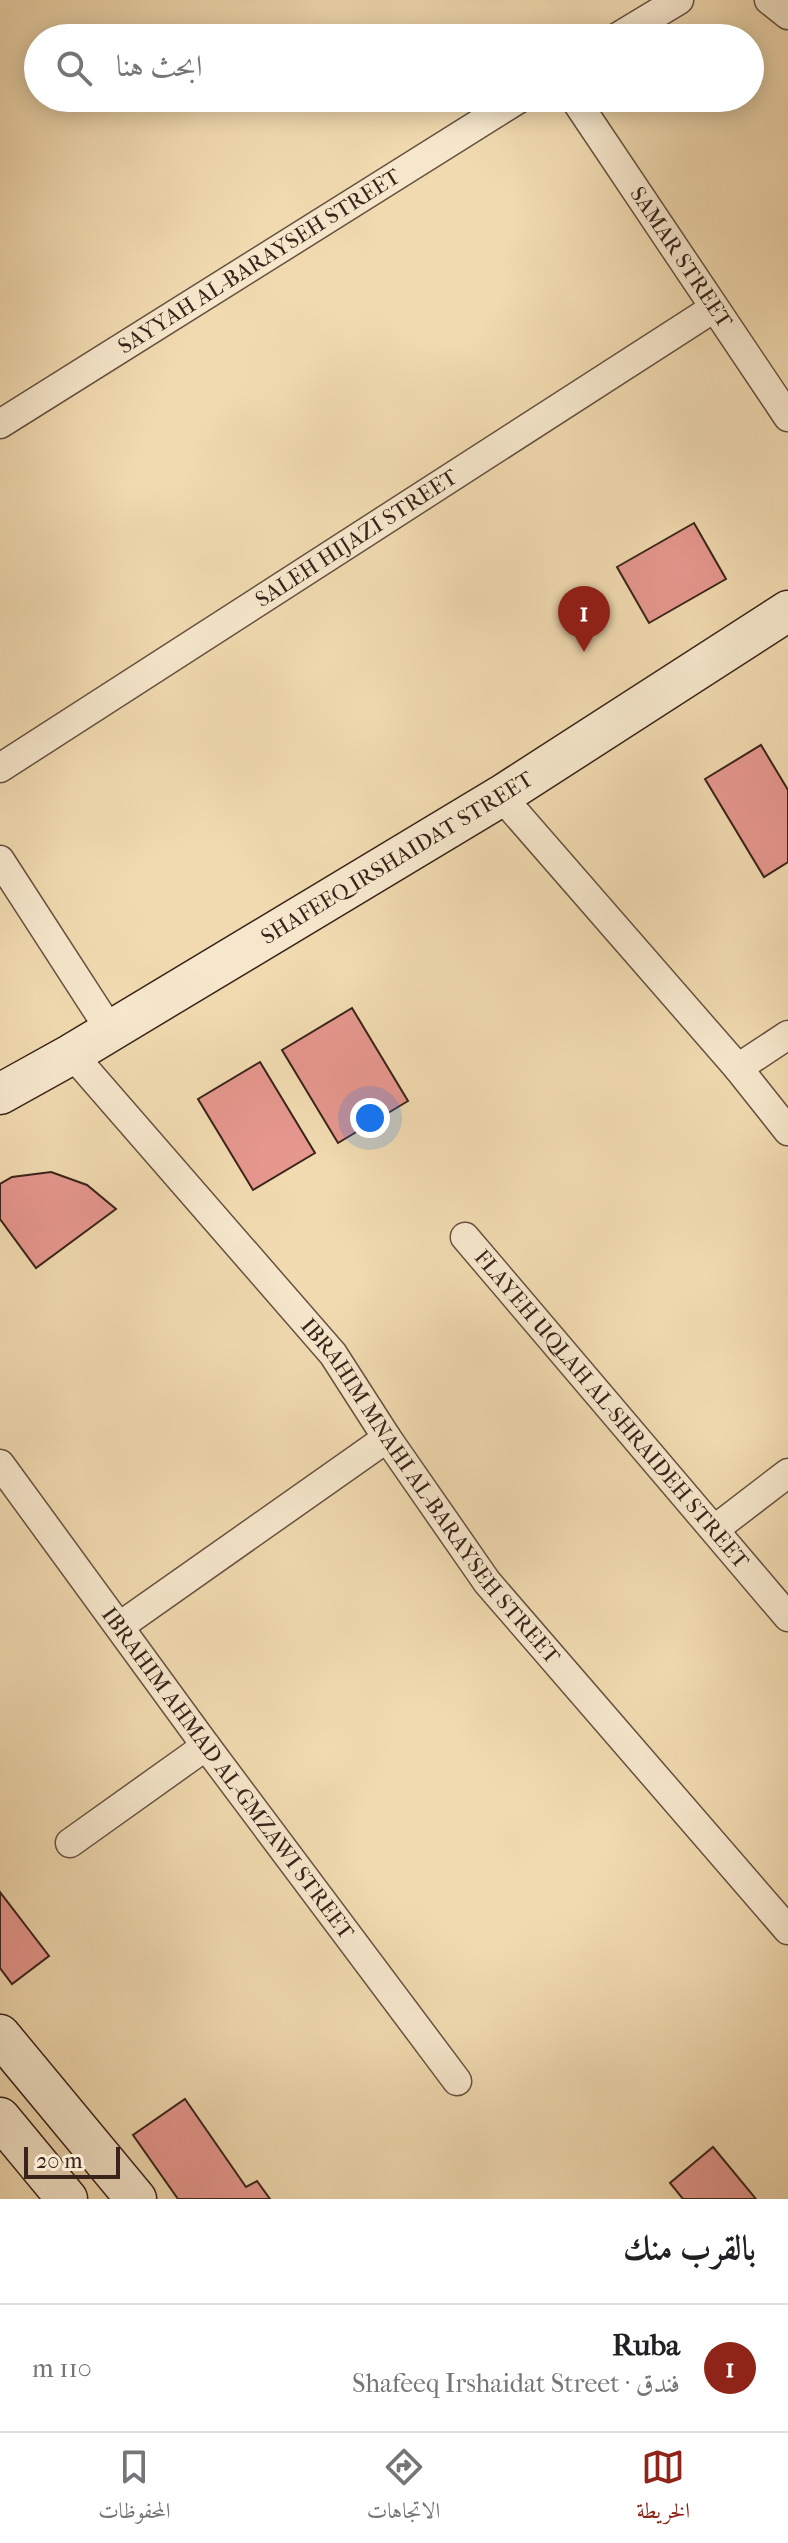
<!DOCTYPE html>
<html lang="ar">
<head>
<meta charset="utf-8">
<style>
	:root { --surface:#fff; --page:#f2f2f2; --text:#202124; --muted:#757577; --line:#e0e0e0; --accent:#8f2418 }
	body { margin:0; font-family:"IM FELL French Canon",Amiri,serif; background:var(--page); color:var(--text); direction:rtl }
	.scale { position:absolute; left:24px; bottom:20px; width:96px; box-sizing:border-box; padding-left:8px; border:4px solid #39231a; border-top:0; font-size:22px; line-height:28px; white-space:nowrap; color:#39231a; -webkit-text-stroke:6px #f6e7cc; paint-order:stroke }
	.you { position:absolute; left:370px; top:1118px; width:28px; height:28px; margin:-20px; border:6px solid #fff; border-radius:50%; background:#1a73e8; box-shadow:0 0 0 12px #1a73e833 }
	.badge { display:grid; place-items:center; width:52px; height:52px; border-radius:50%; background:var(--accent); color:#fff; font-size:26px; font-weight:700 }
	.pin { position:absolute; translate:-50% -66px; filter:drop-shadow(0 2px 4px #0008) }
	.pin::after { content:''; position:absolute; top:42px; width:28px; height:24px; background:inherit; clip-path:polygon(0 0,100% 0,50% 100%) }
	.list { margin:0; padding:0; list-style:none }
	h2 { display:flex; justify-content:space-between; align-items:center; height:104px; margin:0; padding:0 32px; font-size:34px }
	h2 small { font-size:26px; font-weight:400; color:var(--muted) }
	.list li { display:grid; grid-template-columns:52px 1fr auto; gap:24px; align-items:center; box-sizing:border-box; height:128px; padding:0 32px; border-top:2px solid var(--line) }
	.list b { display:block; font-size:30px; white-space:nowrap }
	.list p { margin:0; font-size:26px; white-space:nowrap; color:var(--muted) }
	.list em { font-size:26px; font-style:normal; color:var(--muted) }
	.icon { flex:none; width:44px; height:44px; fill:none; stroke:currentColor; stroke-width:2; stroke-linecap:round; stroke-linejoin:round }
	.map { position:relative; flex:none; width:788px; height:2199px; overflow:hidden; direction:ltr }
	.search { position:absolute; background:var(--surface); box-shadow:0 4px 20px #0003; left:24px; right:24px; top:24px; height:88px; display:flex; align-items:center; gap:20px; box-sizing:border-box; padding:0 28px; border-radius:44px; color:var(--muted); font-size:30px }
	.sheet { height:232px; background:var(--surface) }
	nav { display:flex; justify-content:space-around; align-items:center; box-sizing:border-box; height:112px; border-top:2px solid var(--line); background:var(--surface); font-size:22px; color:var(--muted) }
	nav a { display:grid; justify-items:center; gap:4px }
	nav .on { color:var(--accent) }
	.map>svg:first-child { display:block }
	.building { fill:#e6978e; stroke:#39231a; stroke-width:2 }
	.lines { fill:none; stroke-linecap:round; stroke-linejoin:round }
	.street-casing { stroke:#675140; stroke-width:31 }
	.secondary-casing { stroke:#39231a; stroke-width:43 }
	.street { stroke:#f6e7cc; stroke-width:28 }
	.secondary { stroke:#f6e7cc; stroke-width:40 }
	.labels { text-anchor:middle; dominant-baseline:central; stroke-width:7; stroke-linejoin:round; paint-order:stroke }
	.street-label { font-size:22px; fill:#39231a; stroke:#f6e7cc }
</style>
</head>
<body>
<div class="map">
<svg width="788" height="2199" viewBox="0 0 788 2199">
	<rect width="100%" height="100%" fill="#f1dab0"/>
	<filter id="stains"><feTurbulence type="fractalNoise" baseFrequency=".0025" numOctaves="4"/><feColorMatrix values="0 0 0 0 .2 0 0 0 0 .09 0 0 0 0 .02 0 0 0 .5 -.17"/></filter>
	<radialGradient id="worn" r=".72"><stop offset=".6" stop-color="#630" stop-opacity="0"/><stop offset="1" stop-color="#630" stop-opacity=".3"/></radialGradient>
	<g class="building">
		<polygon points="694,523 726,579 649,623 617,567"/>
		<polygon points="761,745 788,790 788,862 764,877 705,779"/>
		<polygon points="352,1008 408,1101 338,1143 282,1050"/>
		<polygon points="260,1062 315,1153 253,1190 198,1099"/>
		<polygon points="51,1172 87,1185 116,1209 36,1268 0,1219 0,1184 12,1177"/>
		<polygon points="0,1892 49,1956 12,1984 0,1968"/>
		<polygon points="185,2099 246,2187 257,2181 270,2199 178,2199 133,2135"/>
		<polygon points="713,2147 756,2199 683,2199 670,2183"/>
	</g>
	<g class="lines">
		<g class="street-casing">
			<g id="street">
				<polyline points="769,0 788,15"/>
				<polyline points="616,38 679,0"/>
				<path id="s1" d="M574,98L788,417"/>
				<path id="s2" d="M0,424L520,98"/>
				<path id="s3" d="M0,768L714,308"/>
				<polyline points="501,796 738,1068 788,1131"/>
				<polyline points="0,860 110,1030"/>
				<path id="s4" d="M72,1054L333,1354L387,1438L487,1582L788,1930"/>
				<polyline points="738,1068 788,1035"/>
				<path id="s5" d="M465,1237L788,1617"/>
				<path id="s6" d="M0,1464L206,1746L457,2081"/>
				<polyline points="715,1529 788,1473"/>
				<polyline points="120,1626 387,1438"/>
				<polyline points="70,1843 206,1746"/>
			</g>
		</g>
		<g class="secondary-casing">
			<g id="secondary">
				<path id="s7" d="M0,1094L72,1054L501,796L788,611"/>
				<polyline points="0,2035 136,2199"/>
				<polyline points="0,2118 67,2199"/>
			</g>
		</g>
		<use href="#street" class="street"/>
		<use href="#secondary" class="secondary"/>
	</g>
	<g class="labels">
		<g class="street-label">
			<text stroke="none"><textPath href="#s1" startOffset="192">SAMAR STREET</textPath></text>
			<text stroke="none"><textPath href="#s2" startOffset="306">SAYYAH AL-BARAYSEH STREET</textPath></text>
			<text stroke="none"><textPath href="#s3" startOffset="424">SALEH HIJAZI STREET</textPath></text>
			<text stroke="none"><textPath href="#s7" startOffset="462">SHAFEEQ IRSHAIDAT STREET</textPath></text>
			<text stroke="none"><textPath href="#s5" startOffset="226">FLAYEH UQLAH AL-SHRAIDEH STREET</textPath></text>
			<text stroke="none"><textPath href="#s4" startOffset="566">IBRAHIM MNAHI AL-BARAYSEH STREET</textPath></text>
			<text stroke="none"><textPath href="#s6" startOffset="384">IBRAHIM AHMAD AL-GMZAWI STREET</textPath></text>
		</g>
	</g>
	<rect width="100%" height="100%" filter="url(#stains)"/>
	<rect width="100%" height="100%" fill="url(#worn)"/>
</svg>
<div class="scale">20 m</div>
<div class="you"></div>
<div class="pin badge" style="left:584px;top:652px">1</div>
<div class="search"><svg class="icon" aria-label="search" viewBox="0 0 24 24"><circle cx="10" cy="10" r="6"/><path d="M15 15l6 6"/></svg>ابحث هنا</div>
</div>
<section class="sheet">
<h2>بالقرب منك<small></small></h2>
<ul class="list">
<li><span class="badge">1</span><div><b>Ruba</b><p>فندق · Shafeeq Irshaidat Street</p></div><em>110 m</em></li>
</ul>
</section>
<nav>
<a class="on"><svg class="icon" aria-label="map" viewBox="0 0 24 24"><path d="M3 6l6-2 6 2 6-2v14l-6 2-6-2-6 2zM9 4v14M15 6v14"/></svg>الخريطة</a>
<a><svg class="icon" aria-label="directions" viewBox="0 0 24 24"><path d="M12 3l9 9-9 9-9-9zM9 14v-3h6M13 9l2 2-2 2"/></svg>الاتجاهات</a>
<a><svg class="icon" aria-label="saved" viewBox="0 0 24 24"><path d="M7 4h10v16l-5-4-5 4z"/></svg>المحفوظات</a>
</nav>
</body>
</html>
